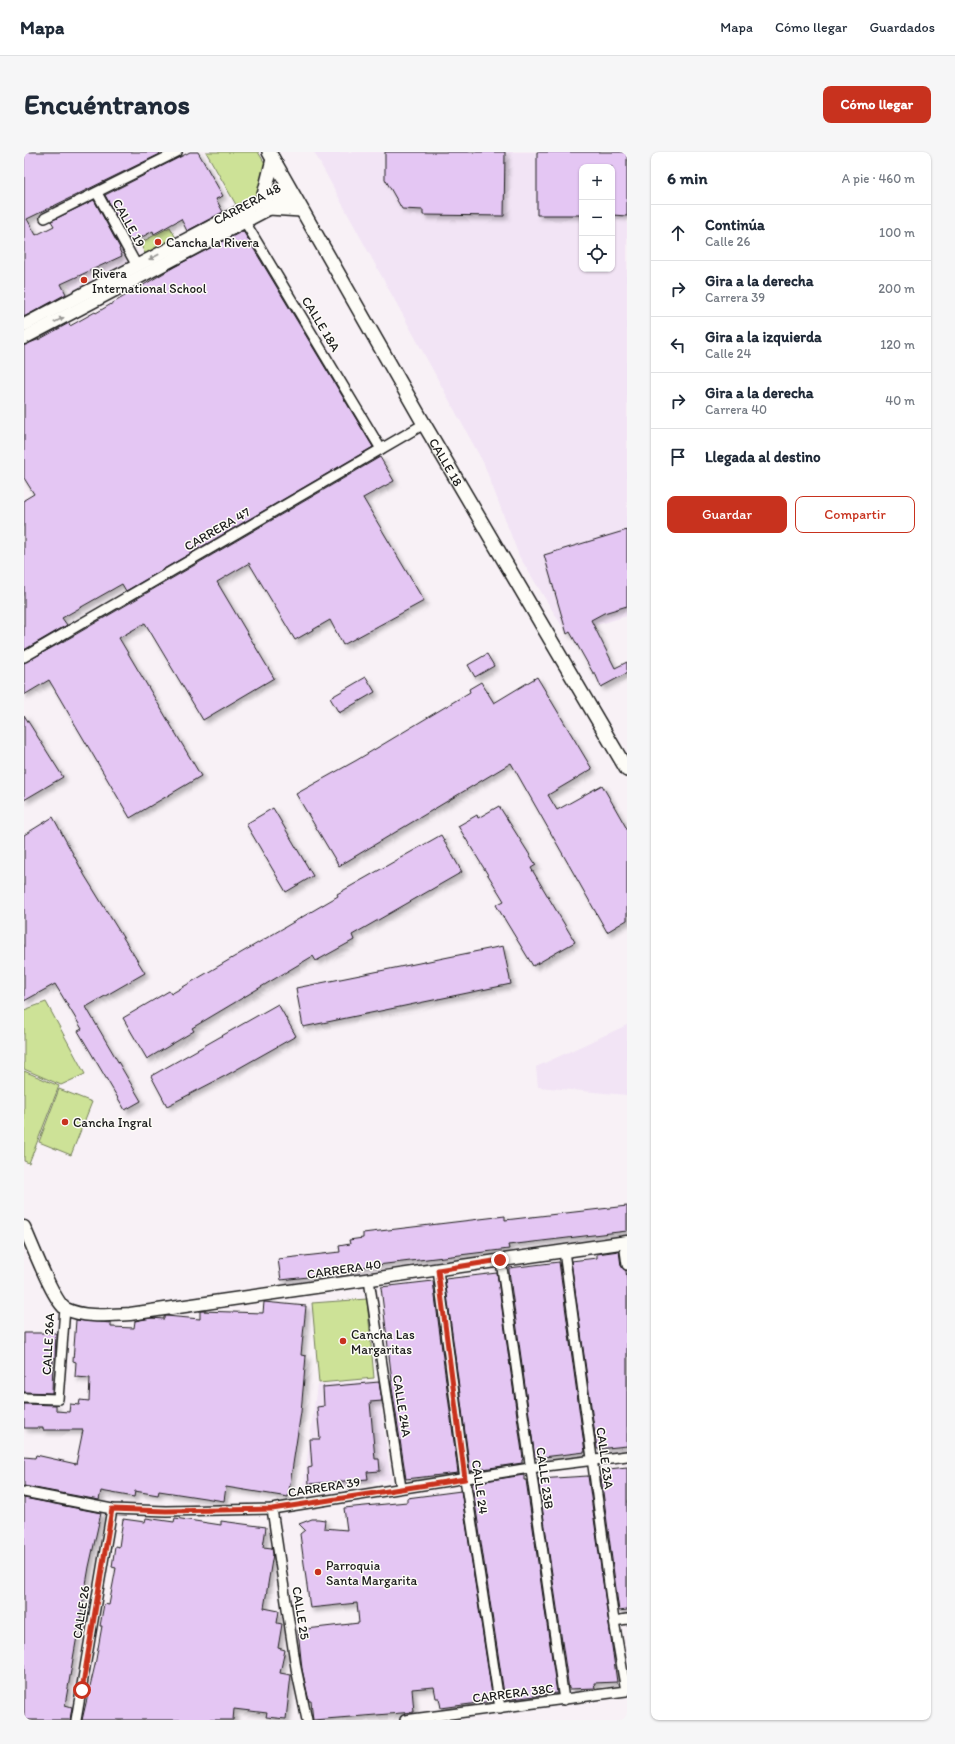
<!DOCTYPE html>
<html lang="es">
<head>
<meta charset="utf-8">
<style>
	:root { --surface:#fff; --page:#f6f6f7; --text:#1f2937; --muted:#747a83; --line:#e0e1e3; --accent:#c8321e }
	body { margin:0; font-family:Itim,sans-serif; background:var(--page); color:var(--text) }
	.controls { position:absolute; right:12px; top:12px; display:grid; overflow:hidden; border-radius:8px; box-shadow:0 1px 3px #0004 }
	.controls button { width:36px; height:36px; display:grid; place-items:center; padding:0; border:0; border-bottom:1px solid var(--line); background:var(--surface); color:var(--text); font:20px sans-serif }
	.stop { position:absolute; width:12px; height:12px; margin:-9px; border:3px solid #c8321e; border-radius:50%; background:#fff }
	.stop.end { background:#c8321e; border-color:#fff; box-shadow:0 1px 4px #0008 }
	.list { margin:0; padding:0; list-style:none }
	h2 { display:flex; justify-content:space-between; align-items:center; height:52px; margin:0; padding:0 16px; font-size:17px }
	h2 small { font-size:13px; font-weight:400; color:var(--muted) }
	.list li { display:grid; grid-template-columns:26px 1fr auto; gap:12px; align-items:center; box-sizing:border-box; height:56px; padding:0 16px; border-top:1px solid var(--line) }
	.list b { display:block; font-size:15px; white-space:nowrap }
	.list p { margin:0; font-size:13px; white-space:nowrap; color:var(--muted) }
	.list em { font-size:13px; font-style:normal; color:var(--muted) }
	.actions { display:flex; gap:8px; padding:12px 16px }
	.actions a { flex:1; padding:9px 0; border:1px solid var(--accent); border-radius:8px; text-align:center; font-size:14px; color:var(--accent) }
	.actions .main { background:var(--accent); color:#fff }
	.icon { flex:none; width:22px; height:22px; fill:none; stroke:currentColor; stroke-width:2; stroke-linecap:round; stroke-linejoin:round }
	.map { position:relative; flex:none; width:603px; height:1568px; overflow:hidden; border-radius:8px }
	header { display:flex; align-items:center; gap:24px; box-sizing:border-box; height:56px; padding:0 20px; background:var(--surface); border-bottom:1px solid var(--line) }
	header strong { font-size:19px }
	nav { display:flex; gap:22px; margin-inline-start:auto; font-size:14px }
	.intro { display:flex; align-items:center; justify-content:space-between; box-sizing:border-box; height:96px; padding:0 24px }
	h1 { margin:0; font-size:28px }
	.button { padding:10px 18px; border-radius:8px; background:var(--accent); color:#fff; font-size:14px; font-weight:700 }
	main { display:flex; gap:24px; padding:0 24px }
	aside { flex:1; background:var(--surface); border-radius:8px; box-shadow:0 1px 3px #0004 }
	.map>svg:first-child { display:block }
	.built { fill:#f2e4f5; fill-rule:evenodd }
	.green { fill:#cde297; stroke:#747f5a }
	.building { fill:#e4c6f3; stroke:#1c1c1c; filter:url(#shadow) }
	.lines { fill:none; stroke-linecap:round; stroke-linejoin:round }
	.minor-casing { stroke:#1c1c1c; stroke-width:12 }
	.tertiary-casing { stroke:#1c1c1c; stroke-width:15 }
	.secondary-casing { stroke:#1c1c1c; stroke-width:16 }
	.minor { stroke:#fdfcf7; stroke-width:9 }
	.tertiary { stroke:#fdfcf7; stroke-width:12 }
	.secondary { stroke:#fdfcf7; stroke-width:13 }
	.oneway { fill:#989794 }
	.route { stroke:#c8321e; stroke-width:5 }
	.poi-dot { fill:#c8321e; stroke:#fdfcf7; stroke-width:1.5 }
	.labels { text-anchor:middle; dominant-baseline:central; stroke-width:3; stroke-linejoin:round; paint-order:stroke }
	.street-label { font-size:13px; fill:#1c1c1c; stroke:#fdfcf7 }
	.poi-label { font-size:13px; fill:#1c1c1c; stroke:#fdfcf7; text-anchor:start }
</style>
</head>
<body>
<header>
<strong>Mapa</strong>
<nav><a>Mapa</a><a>Cómo llegar</a><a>Guardados</a></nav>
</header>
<div class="intro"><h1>Encuéntranos</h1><a class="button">Cómo llegar</a></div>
<main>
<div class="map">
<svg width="603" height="1568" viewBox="0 0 603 1568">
	<defs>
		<filter id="shadow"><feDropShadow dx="3.5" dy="3.5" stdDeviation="2" flood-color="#0004"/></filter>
	</defs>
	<rect width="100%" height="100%" fill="#f8f1f6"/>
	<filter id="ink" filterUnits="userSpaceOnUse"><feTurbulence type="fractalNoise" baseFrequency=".025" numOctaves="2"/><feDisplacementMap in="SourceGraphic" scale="8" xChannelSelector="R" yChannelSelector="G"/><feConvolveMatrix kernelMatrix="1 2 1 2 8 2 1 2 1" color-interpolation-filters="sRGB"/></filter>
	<g filter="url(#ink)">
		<g class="built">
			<path d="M290,0H603V464L543,482L495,404L460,312ZM558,15H588V117H558Z"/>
			<polygon points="90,81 108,112 50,144 27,99 67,93"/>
			<polygon points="603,873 603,943 514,935 512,915"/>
			<polygon points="353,1228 367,1327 279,1339 293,1233"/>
		</g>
		<g class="green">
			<polygon points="182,0 234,0 245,18 238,46 215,58"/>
			<polygon points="146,75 153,88 122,104 116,91"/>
			<polygon points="22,850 61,922 37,933 0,917 0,858"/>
			<polygon points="0,919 35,934 5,1011 0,1009"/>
			<polygon points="35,937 68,950 47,1003 15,990"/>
			<polygon points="343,1147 350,1226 295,1231 288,1151"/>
		</g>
		<g class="building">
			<polygon points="0,0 135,0 136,2 3,67 12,83 30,74 27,69 70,48 96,96 95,97 98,104 37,132 42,142 0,165"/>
			<polygon points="166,0 174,0 199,44 192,47 199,60 163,79 157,67 130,82 129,79 107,91 81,43"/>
			<polygon points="361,0 481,0 480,64 399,63 399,58 378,57 361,27"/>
			<polygon points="513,0 603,0 603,64 588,63 588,15 558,15 558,63 513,63"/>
			<polygon points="219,79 349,295 102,439 98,432 38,466 43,473 0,498 0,348 10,342 0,326 0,193 16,187 45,171 46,174 71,160 72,161 150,115"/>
			<polygon points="356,305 370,329 339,346 400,449 319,493 306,468 271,488 225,411 193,430 250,526 179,568 121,471 95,486 177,624 106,666 25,528 0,543 0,511 49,484"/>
			<polygon points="603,378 603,454 580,461 567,468 591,516 603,510 603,521 577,535 571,521 569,521 546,480 543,482 520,403"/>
			<polygon points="463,502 470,514 451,525 444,513"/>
			<polygon points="342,525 351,540 315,561 306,546"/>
			<polygon points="513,525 568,617 524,643 533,658 578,633 603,677 603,768 583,780 487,611 315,714 272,642 333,608 446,540 445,537 457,530 470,551"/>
			<polygon points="0,563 39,625 0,648"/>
			<polygon points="475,654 512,713 507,716 551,790 509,814 472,753 480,749 434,674 453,663 454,666"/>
			<polygon points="249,656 289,724 262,740 222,672"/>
			<polygon points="29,665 61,724 121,821 62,855 117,949 101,958 54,879 58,877 31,832 0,849 0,683"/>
			<polygon points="417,683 438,720 328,783 330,788 292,809 289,804 168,876 170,879 123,907 99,866 145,839 147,842 314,744 313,742"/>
			<polygon points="479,794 487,832 279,875 272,836"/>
			<polygon points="254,852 272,884 201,924 143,954 127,924"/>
			<polygon points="603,1054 603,1079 484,1093 485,1097 329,1116 329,1120 257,1128 254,1107 316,1100 315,1094 326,1092 325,1088 339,1086 339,1081 481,1064 481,1068"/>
			<polygon points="595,1099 597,1114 602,1119 603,1128 603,1294 573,1297 547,1109 573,1106 573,1102"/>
			<polygon points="535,1110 561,1300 511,1306 485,1119 485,1116"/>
			<polygon points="473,1121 499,1307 498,1308 498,1311 446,1319 421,1127"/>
			<polygon points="409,1129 434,1321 382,1327 367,1229 368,1229 357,1135"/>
			<polygon points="240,1150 282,1154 277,1203 282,1204 277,1260 264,1345 202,1335 200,1349 135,1339 134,1343 111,1339 110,1345 77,1339 75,1348 0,1334 0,1305 11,1306 12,1303 52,1312 59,1278 19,1278 19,1276 0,1276 0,1252 32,1253 32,1259 45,1260 46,1252 55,1253 56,1248 65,1249 66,1226 51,1225 52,1210 49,1209 52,1168 87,1171 87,1175 110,1176 111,1169 127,1166 140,1167 140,1165 142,1164 176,1167 176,1159 239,1161"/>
			<polygon points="0,1181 32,1181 31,1206 29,1206 28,1241 0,1240"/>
			<polygon points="355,1230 358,1249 346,1250 351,1307 355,1307 356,1319 343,1320 344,1327 285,1332 284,1316 288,1315 286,1287 296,1287 293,1255 300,1254 299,1235"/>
			<polygon points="603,1315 603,1458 595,1459 576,1318"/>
			<polygon points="500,1323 500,1328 502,1328 533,1541 481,1548 448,1331"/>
			<polygon points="564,1324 593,1530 570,1531 571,1536 545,1537 514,1327"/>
			<polygon points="437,1339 469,1549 417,1556 415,1546 412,1546 410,1535 388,1537 390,1560 289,1568 287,1549 285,1549 278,1517 274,1478 335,1471 333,1451 286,1456 276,1382 281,1378 275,1372 288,1367 294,1367 301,1368 300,1376 323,1378 320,1356 383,1350 383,1346"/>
			<polygon points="0,1346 77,1361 65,1415 41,1553 48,1555 46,1568 0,1568"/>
			<polygon points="122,1366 150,1370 151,1366 197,1373 197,1369 242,1375 239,1395 248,1396 249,1402 240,1456 255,1459 253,1471 258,1472 254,1496 261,1498 256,1521 267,1523 262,1567 242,1565 243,1561 210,1557 209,1568 58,1568 71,1513 78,1474 76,1474 80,1452 85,1453 92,1416 88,1415 91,1394 95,1395 99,1367 121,1370"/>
		</g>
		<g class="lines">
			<g class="minor-casing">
				<g id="minor">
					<polyline points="73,41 113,114"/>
					<polyline points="218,65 357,297"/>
					<polyline points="21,66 153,0"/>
					<polyline points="0,505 400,272"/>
					<polyline points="600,1091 603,1113"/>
					<polyline points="477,1109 540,1548"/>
					<polyline points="414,1118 441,1327 476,1556"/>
					<polyline points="345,1128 377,1336"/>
					<polyline points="0,1246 34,1247 41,1156"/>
					<polyline points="0,1340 88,1357 142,1359 248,1357 506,1316 603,1304"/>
					<polyline points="248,1357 272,1516 283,1568"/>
					<polyline points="590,1469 603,1467"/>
					<polyline points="52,1568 88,1357"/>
					<polyline points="381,1568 602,1539 590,1469 540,1099"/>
				</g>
			</g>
			<g class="tertiary-casing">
				<g id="tertiary">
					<polyline points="0,173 264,34"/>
					<polyline points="0,186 269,44"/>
					<path d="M0,1075C7,1090 30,1151 42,1157C61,1166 85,1163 106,1162L603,1090"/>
				</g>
			</g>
			<g class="secondary-casing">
				<g id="secondary">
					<path id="s1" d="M245,0L400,272L603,618"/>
					<polyline points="239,47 249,7"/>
					<polyline points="245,56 277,58"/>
				</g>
			</g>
			<use href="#minor" class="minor"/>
			<use href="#tertiary" class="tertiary"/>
			<use href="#secondary" class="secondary"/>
		</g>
		<defs><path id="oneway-solid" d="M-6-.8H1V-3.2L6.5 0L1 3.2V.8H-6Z"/></defs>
		<g class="oneway">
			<use href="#oneway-solid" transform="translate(130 105) rotate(152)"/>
			<use href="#oneway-solid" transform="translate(35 168) rotate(-28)"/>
		</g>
	</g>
	<g class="lines" filter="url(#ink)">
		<polyline class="route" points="58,1538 88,1357 142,1359 248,1357 441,1327 414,1118 476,1108"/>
	</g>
	<g class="poi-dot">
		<circle cx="134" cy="90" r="4"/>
		<circle cx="60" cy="128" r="4"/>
		<circle cx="41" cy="970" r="4"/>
		<circle cx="319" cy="1189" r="4"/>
		<circle cx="294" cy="1420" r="4"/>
	</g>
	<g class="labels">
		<g class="street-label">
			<text transform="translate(223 52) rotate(-28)">CARRERA 48</text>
			<text transform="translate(105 71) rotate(61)">CALLE 19</text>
			<text transform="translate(297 172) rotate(59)">CALLE 18A</text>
			<text stroke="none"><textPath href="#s1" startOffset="357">CALLE 18</textPath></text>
			<text transform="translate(193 377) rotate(-30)">CARRERA 47</text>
			<text transform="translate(320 1117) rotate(-8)">CARRERA 40</text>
			<text transform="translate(24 1192) rotate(-87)">CALLE 26A</text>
			<text transform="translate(378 1254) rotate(81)">CALLE 24A</text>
			<text transform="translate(581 1306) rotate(82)">CALLE 23A</text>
			<text transform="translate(521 1326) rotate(82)">CALLE 23B</text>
			<text transform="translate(300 1335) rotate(-9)">CARRERA 39</text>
			<text transform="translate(456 1335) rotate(82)">CALLE 24</text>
			<text transform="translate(57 1460) rotate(-81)">CALLE 26</text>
			<text transform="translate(277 1461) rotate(81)">CALLE 25</text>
			<text transform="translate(489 1541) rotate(-7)">CARRERA 38C</text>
		</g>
		<g class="poi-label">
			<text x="142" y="90">Cancha la Rivera</text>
			<text x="68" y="121">Rivera<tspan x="68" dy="15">International School</tspan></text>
			<text x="49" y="970">Cancha Ingral</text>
			<text x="327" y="1182">Cancha Las<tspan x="327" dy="15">Margaritas</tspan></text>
			<text x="302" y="1413">Parroquia<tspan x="302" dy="15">Santa Margarita</tspan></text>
		</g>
	</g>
</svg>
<div class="controls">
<button>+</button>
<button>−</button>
<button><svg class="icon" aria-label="locate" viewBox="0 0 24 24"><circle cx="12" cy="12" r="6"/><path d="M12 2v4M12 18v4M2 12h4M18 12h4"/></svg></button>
</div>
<div class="stop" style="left:58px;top:1538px"></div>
<div class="stop end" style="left:476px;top:1108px"></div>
</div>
<aside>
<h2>6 min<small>A pie · 460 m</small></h2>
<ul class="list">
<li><svg class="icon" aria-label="ahead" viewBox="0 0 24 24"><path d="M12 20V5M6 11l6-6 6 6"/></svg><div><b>Continúa</b><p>Calle 26</p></div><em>100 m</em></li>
<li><svg class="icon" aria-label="right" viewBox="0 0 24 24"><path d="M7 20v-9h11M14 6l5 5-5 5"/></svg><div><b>Gira a la derecha</b><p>Carrera 39</p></div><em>200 m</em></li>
<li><svg class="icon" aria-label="left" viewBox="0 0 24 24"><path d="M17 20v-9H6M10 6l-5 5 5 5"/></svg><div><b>Gira a la izquierda</b><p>Calle 24</p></div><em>120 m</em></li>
<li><svg class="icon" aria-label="right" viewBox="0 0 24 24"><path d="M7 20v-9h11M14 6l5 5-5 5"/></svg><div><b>Gira a la derecha</b><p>Carrera 40</p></div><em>40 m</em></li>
<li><svg class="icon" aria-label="arrive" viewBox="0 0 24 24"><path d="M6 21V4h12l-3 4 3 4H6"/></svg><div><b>Llegada al destino</b></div></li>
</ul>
<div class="actions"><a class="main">Guardar</a><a>Compartir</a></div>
</aside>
</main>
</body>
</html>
